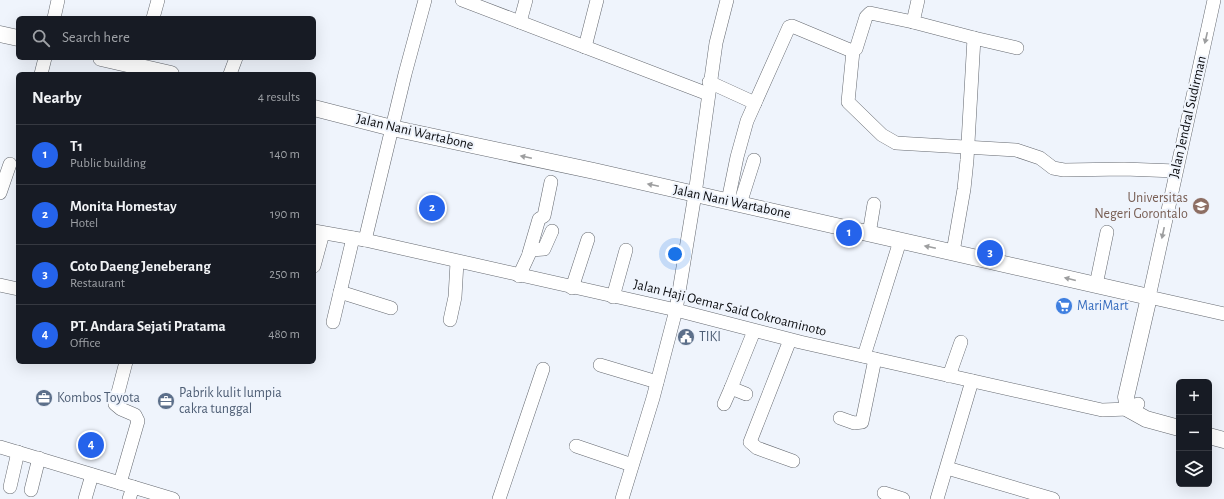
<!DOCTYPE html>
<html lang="en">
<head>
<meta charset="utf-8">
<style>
	:root { --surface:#171b24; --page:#242831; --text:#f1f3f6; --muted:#9ea1a6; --line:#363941; --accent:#2563eb }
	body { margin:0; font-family:"Alegreya Sans",sans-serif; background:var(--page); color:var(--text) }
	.controls { position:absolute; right:12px; bottom:12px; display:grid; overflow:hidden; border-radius:6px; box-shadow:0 4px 16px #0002 }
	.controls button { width:36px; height:36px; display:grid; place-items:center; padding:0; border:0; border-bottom:1px solid var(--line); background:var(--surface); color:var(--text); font:20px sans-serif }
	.you { position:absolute; left:675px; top:254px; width:14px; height:14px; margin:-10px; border:3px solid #fff; border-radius:50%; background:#1a73e8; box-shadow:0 0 0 6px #1a73e833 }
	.badge { display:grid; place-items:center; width:26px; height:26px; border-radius:50%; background:var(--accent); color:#fff; font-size:13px; font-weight:700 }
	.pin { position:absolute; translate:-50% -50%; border:2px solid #fff; box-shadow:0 1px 4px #0006 }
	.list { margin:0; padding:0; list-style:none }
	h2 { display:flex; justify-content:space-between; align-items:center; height:52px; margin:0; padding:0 16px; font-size:17px }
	h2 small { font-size:13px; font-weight:400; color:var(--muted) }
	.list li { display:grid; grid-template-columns:26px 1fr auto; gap:12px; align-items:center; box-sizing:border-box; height:60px; padding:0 16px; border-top:1px solid var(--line) }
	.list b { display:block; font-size:15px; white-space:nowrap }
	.list p { margin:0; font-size:13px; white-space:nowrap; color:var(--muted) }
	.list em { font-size:13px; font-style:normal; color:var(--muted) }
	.icon { flex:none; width:22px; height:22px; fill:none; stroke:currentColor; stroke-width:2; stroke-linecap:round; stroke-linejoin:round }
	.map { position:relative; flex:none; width:1224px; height:499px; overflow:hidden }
	.search { position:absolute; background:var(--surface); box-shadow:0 4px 16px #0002; left:16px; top:16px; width:300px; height:44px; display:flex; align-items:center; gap:10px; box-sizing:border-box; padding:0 14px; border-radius:6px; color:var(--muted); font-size:15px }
	.panel { position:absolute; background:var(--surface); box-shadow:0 4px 16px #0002; left:16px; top:72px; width:300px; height:292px; border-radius:6px }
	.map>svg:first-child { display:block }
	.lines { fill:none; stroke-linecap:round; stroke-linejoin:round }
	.minor-casing { stroke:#656970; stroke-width:14 }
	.major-casing { stroke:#656970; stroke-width:17 }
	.minor { stroke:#fff; stroke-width:13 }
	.major { stroke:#fff; stroke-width:16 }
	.oneway { fill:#9d9e9f }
	.labels { text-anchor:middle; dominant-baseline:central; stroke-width:4; stroke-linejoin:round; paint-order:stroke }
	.street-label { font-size:14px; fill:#0b0c0f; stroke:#eff4fc }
	.education-label { font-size:14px; fill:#785e54; stroke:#eff4fc; text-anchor:end }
	.shop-label { font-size:14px; fill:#366cbe; stroke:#eff4fc; text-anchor:start }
	.service-label { font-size:14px; fill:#4e5e75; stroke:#eff4fc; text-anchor:start }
</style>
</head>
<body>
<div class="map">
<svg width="1224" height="499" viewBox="0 0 1224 499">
	<rect width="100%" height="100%" fill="#eff4fc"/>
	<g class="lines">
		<g class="minor-casing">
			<g id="minor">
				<polyline points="462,0 708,94"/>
				<polyline points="918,0 913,22 974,38 1017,48"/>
				<polyline points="1214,0 1149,297 1224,314"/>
				<polyline points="54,18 58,0"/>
				<polyline points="153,18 158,0"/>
				<polyline points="520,22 526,0"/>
				<polyline points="585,47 597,0"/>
				<polyline points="853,51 848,102 882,135 896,143 1016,150 1040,158 1053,168 1064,170 1124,169 1176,171"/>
				<polyline points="41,74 45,58"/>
				<polyline points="230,74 236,58"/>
				<polyline points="709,82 755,103"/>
				<polyline points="0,193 10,164"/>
				<polyline points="728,201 737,157 747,121 789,27 792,26 852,51 856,49 866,17 870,13 913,22"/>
				<polyline points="740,204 754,160"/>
				<polyline points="314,231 365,240 676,310 800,342 1102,410 1128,409 1138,404"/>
				<polyline points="869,234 874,204"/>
				<polyline points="365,240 405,74 425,0"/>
				<polyline points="953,252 964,189 967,160 974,38"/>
				<polyline points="529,253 539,219 544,216 551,182"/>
				<polyline points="314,266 323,233"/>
				<polyline points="519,276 531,250 544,249 552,231"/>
				<polyline points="0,285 18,289"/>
				<polyline points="1096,285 1107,232"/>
				<polyline points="572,288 588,239"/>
				<polyline points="340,292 391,308"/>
				<polyline points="613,297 626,250"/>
				<polyline points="450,320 455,297 457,262"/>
				<polyline points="333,322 353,238"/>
				<polyline points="790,340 750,442 757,448 793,461"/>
				<polyline points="864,356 900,241"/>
				<polyline points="600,365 657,382"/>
				<polyline points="949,376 961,342"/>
				<polyline points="746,394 731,388 754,331"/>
				<polyline points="724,404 731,388"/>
				<polyline points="840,418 854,423 862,422 875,359"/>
				<polyline points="576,446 632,465"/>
				<polyline points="0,447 173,499"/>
				<polyline points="947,468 1053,499"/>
				<polyline points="120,483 138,421 135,415 121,409 115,404 126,362"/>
				<polyline points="10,487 18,452"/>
				<polyline points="31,490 39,458"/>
				<polyline points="884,493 903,499"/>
				<polyline points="85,499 92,475"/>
				<polyline points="129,499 133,487"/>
				<polyline points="499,499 543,369"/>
				<polyline points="622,499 653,398 676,310 695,194 716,43 727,0"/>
				<polyline points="937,499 972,381"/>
			</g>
		</g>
		<g class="major-casing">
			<g id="major">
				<polyline points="0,34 18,38"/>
				<polyline points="101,58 171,74"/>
				<polyline points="314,108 392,128 594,171 1149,297 1126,397 1128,409 1146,419 1179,428"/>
				<polyline points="1209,436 1224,440"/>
			</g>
		</g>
		<use href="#minor" class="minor"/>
		<use href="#major" class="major"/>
	</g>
	<defs><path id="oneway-solid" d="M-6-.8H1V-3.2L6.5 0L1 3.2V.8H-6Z"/></defs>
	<g class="oneway">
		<use href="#oneway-solid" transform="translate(1206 38) rotate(103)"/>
		<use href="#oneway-solid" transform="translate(526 157) rotate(-168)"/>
		<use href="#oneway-solid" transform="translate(653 185) rotate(-168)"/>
		<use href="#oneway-solid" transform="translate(1163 233) rotate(102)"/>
		<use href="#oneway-solid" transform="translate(930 247) rotate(-168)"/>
		<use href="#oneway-solid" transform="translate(1070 279) rotate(-166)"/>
	</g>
	<defs>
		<g id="university-disc" transform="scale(0.9)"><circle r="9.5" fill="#8d6e63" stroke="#eff4fc"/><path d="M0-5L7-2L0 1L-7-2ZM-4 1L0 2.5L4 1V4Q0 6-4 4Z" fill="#fff"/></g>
		<g id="supermarket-disc" transform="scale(0.9)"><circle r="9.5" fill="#3f7fe0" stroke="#eff4fc"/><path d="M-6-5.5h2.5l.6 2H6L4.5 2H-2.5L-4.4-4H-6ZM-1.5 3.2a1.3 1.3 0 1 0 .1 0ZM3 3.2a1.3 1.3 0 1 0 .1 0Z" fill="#fff"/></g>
		<g id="civic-disc" transform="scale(0.9)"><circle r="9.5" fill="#5c6f8a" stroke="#eff4fc"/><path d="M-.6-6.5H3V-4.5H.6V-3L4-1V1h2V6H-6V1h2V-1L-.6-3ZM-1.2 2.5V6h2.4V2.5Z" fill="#fff"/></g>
		<g id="office-disc" transform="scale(0.9)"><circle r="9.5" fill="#5c6f8a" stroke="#eff4fc"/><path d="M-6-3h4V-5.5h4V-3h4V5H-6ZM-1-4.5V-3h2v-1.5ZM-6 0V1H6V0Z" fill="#fff"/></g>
	</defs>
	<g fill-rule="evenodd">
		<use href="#university-disc" x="1201" y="206"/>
		<use href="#supermarket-disc" x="1064" y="306"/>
		<use href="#civic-disc" x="686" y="337"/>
		<use href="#office-disc" x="44" y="398"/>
		<use href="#office-disc" x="166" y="401"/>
	</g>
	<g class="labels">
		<g class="street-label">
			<text transform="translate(1188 117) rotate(-77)">Jalan Jendral Sudirman</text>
			<text transform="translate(415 132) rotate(13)">Jalan Nani Wartabone</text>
			<text transform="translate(732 202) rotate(12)">Jalan Nani Wartabone</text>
			<text transform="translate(730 308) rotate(14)">Jalan Haji Oemar Said Cokroaminoto</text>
		</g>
		<g class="education-label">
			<text x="1188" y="198">Universitas<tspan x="1188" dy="16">Negeri Gorontalo</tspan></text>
		</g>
		<g class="shop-label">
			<text x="1077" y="306">MariMart</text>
		</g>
		<g class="service-label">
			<text x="699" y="337">TIKI</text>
			<text x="179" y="393">Pabrik kulit lumpia<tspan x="179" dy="16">cakra tunggal</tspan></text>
			<text x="57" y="398">Kombos Toyota</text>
		</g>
	</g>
</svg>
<div class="controls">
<button>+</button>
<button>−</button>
<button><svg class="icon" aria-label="layers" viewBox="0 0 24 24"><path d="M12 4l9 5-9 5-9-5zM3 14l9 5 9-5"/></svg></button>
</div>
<div class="you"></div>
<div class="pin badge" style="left:849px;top:233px">1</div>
<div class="pin badge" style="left:432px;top:208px">2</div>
<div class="pin badge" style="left:990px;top:253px">3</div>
<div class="pin badge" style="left:91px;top:445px">4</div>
<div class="search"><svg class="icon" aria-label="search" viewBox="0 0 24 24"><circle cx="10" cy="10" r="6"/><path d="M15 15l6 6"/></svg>Search here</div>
<section class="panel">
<h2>Nearby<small>4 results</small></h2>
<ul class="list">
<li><span class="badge">1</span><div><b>T1</b><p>Public building</p></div><em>140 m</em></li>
<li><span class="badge">2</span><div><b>Monita Homestay</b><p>Hotel</p></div><em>190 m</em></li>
<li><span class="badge">3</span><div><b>Coto Daeng Jeneberang</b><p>Restaurant</p></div><em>250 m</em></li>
<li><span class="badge">4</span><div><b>PT. Andara Sejati Pratama</b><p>Office</p></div><em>480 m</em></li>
</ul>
</section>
</div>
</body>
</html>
